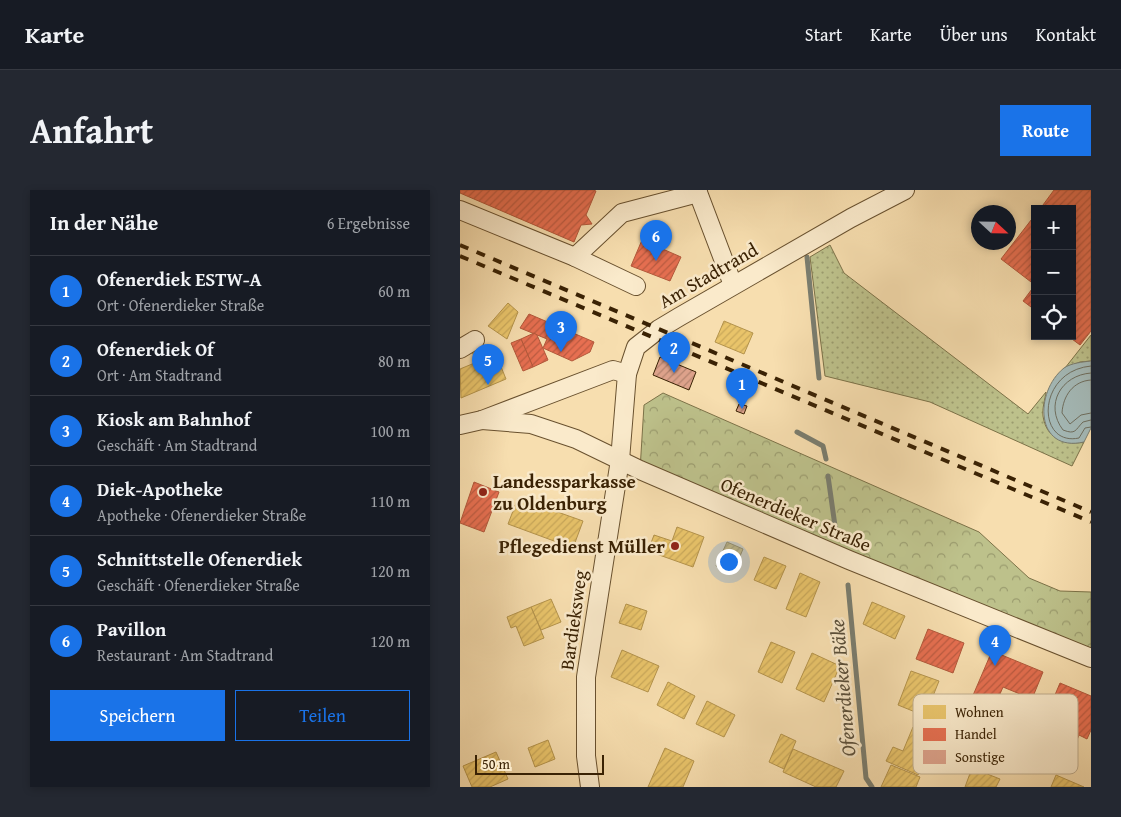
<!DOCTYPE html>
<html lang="de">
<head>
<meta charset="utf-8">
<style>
	:root { --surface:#171b24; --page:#242831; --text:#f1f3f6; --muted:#9ea1a6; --line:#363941; --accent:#1a73e8 }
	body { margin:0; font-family:"Gentium Book Plus",serif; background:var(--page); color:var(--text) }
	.controls { position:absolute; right:15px; top:15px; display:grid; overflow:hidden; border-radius:0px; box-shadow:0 2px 8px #0003 }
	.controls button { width:45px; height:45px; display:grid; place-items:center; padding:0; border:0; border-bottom:1px solid var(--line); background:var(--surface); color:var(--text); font:25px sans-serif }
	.compass { position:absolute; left:511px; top:15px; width:45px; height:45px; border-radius:50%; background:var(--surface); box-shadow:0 2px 8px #0003; rotate:112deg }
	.scale { position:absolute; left:15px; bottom:12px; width:129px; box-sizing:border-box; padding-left:5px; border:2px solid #3a2204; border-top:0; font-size:14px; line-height:18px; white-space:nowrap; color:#3a2204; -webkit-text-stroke:4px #faeacb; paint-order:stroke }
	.you { position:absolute; left:268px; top:371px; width:18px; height:18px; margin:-12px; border:4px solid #fff; border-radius:50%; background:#1a73e8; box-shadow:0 0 0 8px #1a73e833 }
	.badge { display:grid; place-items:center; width:32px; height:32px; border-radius:50%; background:var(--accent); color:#fff; font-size:16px; font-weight:700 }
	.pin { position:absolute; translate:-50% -41px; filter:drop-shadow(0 1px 2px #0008) }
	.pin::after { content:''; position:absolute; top:26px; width:18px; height:15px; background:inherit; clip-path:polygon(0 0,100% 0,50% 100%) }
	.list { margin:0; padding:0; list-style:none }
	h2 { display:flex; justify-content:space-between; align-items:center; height:65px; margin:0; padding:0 20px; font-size:21px }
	h2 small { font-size:16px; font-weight:400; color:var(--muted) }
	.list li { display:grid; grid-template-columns:32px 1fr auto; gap:15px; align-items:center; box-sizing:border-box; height:70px; padding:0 20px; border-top:1px solid var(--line) }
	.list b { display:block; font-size:19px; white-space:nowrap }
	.list p { margin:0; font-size:16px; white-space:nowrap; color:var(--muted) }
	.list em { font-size:16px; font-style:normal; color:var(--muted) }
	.actions { display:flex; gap:10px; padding:15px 20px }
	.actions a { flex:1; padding:11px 0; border:1px solid var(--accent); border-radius:0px; text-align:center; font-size:18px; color:var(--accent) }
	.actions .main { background:var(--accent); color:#fff }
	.icon { flex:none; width:28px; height:28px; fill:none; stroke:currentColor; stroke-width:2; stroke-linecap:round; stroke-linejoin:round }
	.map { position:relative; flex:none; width:631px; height:597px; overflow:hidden; border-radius:0px }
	header { display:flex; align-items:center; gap:30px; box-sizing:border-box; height:70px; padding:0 25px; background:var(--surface); border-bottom:1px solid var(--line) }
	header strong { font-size:24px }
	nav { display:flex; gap:28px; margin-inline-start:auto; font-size:18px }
	.intro { display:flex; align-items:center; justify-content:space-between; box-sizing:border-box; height:120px; padding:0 30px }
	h1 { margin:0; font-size:35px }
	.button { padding:12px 22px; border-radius:0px; background:var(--accent); color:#fff; font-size:18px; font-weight:700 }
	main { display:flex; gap:30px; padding:0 30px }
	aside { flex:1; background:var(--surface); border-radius:0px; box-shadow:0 2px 8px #0003 }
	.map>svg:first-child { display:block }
	.grass { fill:url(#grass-dots); stroke:#7c7248 }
	.forest { fill:url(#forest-crowns); stroke:#7c7248 }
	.water { fill:#a4b9b7; stroke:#7a7d6f }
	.homes { fill:url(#homes-hatch); stroke:#b4934b }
	.shops { fill:url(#shops-hatch); stroke:#b3583a }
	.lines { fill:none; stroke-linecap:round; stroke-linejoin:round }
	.shore { stroke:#6f6e5e; stroke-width:1 }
	.stream { stroke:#7a7d6f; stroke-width:5 }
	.building { fill:url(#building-hatch); stroke:#3a2204 }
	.minor-casing { stroke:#69512f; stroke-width:20 }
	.minor { stroke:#faeacb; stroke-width:18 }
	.rail { stroke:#3a2204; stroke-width:4; stroke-dasharray:9 9; stroke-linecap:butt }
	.poi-dot { fill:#8f2418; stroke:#faeacb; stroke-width:2 }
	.labels { text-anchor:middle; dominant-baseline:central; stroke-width:5; stroke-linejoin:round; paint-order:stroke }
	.street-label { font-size:19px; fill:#3a2204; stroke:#faeacb }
	.poi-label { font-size:19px; font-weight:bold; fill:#3a2204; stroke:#faeacb; text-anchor:start }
	.water-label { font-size:20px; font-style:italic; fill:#5a4f3a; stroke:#faeacb }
	.key { fill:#faeacb; stroke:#c0ae8f; stroke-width:1 }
	.key-label { font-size:14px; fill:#3a2204 }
</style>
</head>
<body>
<header>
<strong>Karte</strong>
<nav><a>Start</a><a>Karte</a><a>Über uns</a><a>Kontakt</a></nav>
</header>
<div class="intro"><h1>Anfahrt</h1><a class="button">Route</a></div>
<main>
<aside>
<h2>In der Nähe<small>6 Ergebnisse</small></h2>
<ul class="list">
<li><span class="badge">1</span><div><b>Ofenerdiek ESTW-A</b><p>Ort · Ofenerdieker Straße</p></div><em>60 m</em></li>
<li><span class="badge">2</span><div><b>Ofenerdiek Of</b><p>Ort · Am Stadtrand</p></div><em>80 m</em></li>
<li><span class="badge">3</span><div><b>Kiosk am Bahnhof</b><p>Geschäft · Am Stadtrand</p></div><em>100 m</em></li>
<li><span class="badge">4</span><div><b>Diek-Apotheke</b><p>Apotheke · Ofenerdieker Straße</p></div><em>110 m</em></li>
<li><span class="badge">5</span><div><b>Schnittstelle Ofenerdiek</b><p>Geschäft · Ofenerdieker Straße</p></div><em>120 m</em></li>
<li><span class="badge">6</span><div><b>Pavillon</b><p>Restaurant · Am Stadtrand</p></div><em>120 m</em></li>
</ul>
<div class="actions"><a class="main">Speichern</a><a>Teilen</a></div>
</aside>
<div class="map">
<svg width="631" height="597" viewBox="0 0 631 597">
	<defs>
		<pattern id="grass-dots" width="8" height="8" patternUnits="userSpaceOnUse" patternTransform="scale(1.25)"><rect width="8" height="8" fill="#bdc18b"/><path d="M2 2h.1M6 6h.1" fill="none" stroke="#9b9c6f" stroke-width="1.8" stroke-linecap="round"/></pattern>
		<pattern id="forest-crowns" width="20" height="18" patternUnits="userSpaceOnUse" patternTransform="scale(1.25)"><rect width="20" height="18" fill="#bdc18b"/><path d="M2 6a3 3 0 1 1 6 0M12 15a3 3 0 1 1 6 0" fill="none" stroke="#9b9c6f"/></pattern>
		<pattern id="homes-hatch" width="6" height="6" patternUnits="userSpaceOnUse" patternTransform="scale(1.25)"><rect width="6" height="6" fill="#e9c46a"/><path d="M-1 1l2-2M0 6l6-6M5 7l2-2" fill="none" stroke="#c9a85a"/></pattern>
		<pattern id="shops-hatch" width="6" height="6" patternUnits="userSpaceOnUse" patternTransform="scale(1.25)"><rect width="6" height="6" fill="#e76f51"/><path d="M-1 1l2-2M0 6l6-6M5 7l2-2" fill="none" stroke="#bc5b41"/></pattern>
		<pattern id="building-hatch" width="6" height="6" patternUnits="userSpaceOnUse" patternTransform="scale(1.25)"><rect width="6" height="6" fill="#dda28b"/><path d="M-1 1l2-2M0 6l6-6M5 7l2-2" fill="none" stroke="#b4846f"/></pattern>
	</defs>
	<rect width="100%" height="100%" fill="#f7deaf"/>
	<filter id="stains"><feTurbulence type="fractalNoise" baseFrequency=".004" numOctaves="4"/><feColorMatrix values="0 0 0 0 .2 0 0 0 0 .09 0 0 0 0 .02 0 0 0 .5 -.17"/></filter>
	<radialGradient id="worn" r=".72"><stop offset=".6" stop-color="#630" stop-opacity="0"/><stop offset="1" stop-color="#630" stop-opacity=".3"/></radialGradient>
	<g class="grass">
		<path d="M370,55L384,83L568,224L586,202C585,209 582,219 583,226C586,248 604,256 624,252L612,276L470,212L365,186L350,67Z"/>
		<polygon points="631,145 631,171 620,172 605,178"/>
	</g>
	<polygon class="forest" points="203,203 519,342 569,388 600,401 631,402 631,468 180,280 184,215"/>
	<path class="water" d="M631,171V238L624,252C575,263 574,202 604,178C611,173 623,172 631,171Z"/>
	<g class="homes">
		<polygon points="48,113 58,122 47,149 28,136"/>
		<polygon points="264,131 293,143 284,164 255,152"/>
		<polygon points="28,156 31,163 35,162 46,189 1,208 0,179 17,172 12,162"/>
		<polygon points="58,308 123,331 113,358 48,334"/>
		<polygon points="217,337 244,347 233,377 188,361 194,345 212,351"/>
		<polygon points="267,352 283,359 273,383 256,376"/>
		<polygon points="304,367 326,376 316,399 294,390"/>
		<polygon points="340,383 360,392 346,427 326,419"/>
		<polygon points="91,409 101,432 81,440 71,417"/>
		<polygon points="412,412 445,426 435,449 403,434"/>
		<polygon points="166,414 187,421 181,440 159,433"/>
		<polygon points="71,417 84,448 64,456 56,436 51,438 47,427"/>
		<polygon points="311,452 335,462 322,493 298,482"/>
		<polygon points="162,460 199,476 188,502 151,487"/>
		<polygon points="352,463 380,476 364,512 336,499"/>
		<polygon points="451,481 479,491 465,526 438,515"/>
		<polygon points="208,492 235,506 224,529 197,515"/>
		<polygon points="247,511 275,525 264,547 236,534"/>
		<polygon points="453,537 475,546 458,585 426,571 433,557 443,561"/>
		<polygon points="321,544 336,551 324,579 309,572"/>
		<polygon points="88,550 95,569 75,577 68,558"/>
		<polygon points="205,558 234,571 223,597 188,597"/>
		<polygon points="333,559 384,581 376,597 356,597 323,582"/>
		<polygon points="36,562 48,589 30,597 12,597 3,576"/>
		<polygon points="431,575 460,587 456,597 421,597"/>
		<polygon points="512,578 540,589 536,597 505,597"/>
		<polygon points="596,585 624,597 591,597"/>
	</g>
	<g class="shops">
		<polygon points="0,0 133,0 136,1 126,25 132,34 121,35 114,52 0,3"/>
		<polygon points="594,0 631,0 631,141 620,155 608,146 612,146 612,19 580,19"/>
		<polygon points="575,25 575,95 541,69"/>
		<polygon points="182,50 221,67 210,91 171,76"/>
		<polygon points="575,95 575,120 563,111"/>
		<polygon points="69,124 134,152 130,162 112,171 83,158 87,149 60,138"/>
		<polygon points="74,143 77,145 88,170 73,177 61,149"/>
		<polygon points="61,149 73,177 63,181 51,153"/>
		<polygon points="14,292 39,302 24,342 0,333"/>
		<polygon points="468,439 504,453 493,483 456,469"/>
		<polygon points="532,461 583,482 572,509 543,497 527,534 505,524"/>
		<polygon points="600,493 631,506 631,540 627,549 619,545 613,560 596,553 610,520 592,512"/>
	</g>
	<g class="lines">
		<g class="shore">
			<path d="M631,176C576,181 576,257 619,248L625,238L631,237"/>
			<path d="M631,183C601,185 584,215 603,240C616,245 615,240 623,232L631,230"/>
			<path d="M631,190C613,191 603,206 602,223L610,234L621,225L631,223"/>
		</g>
		<g class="stream">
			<polyline points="347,67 359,188"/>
			<polyline points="337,242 363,256 366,269"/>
			<polyline points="368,286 376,343"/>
			<polyline points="388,395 406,588 412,597"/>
		</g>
	</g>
	<g class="building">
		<polygon points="200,167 236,182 229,200 193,185"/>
		<polygon points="279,214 287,216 284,224 276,221"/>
	</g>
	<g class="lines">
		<g class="minor-casing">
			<g id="minor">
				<polyline points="237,0 273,95"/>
				<polyline points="0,20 115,67"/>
				<polyline points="176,96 115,67 162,23 238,3"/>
				<polyline points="0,159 15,150"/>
				<polyline points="22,230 71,234 116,249 180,280 389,370 631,468"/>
				<polyline points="0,235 22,230 153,180 167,184"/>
				<polyline points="130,597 126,566 126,487 160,270 167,184 176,157 199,139 219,127 391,28 445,0"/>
			</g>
		</g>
		<use href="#minor" class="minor"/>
		<g class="rail">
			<polyline points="0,55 631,322"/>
			<polyline points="0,66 631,332"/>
		</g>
	</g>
	<g class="poi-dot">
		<circle cx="23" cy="302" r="5"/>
		<circle cx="215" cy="356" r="5"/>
	</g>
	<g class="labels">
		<g class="street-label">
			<text transform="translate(248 85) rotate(-30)">Am Stadtrand</text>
			<text transform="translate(336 324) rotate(23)">Ofenerdieker Straße</text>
			<text transform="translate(113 430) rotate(-82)">Bardieksweg</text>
		</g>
		<g class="poi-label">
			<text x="33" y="291">Landessparkasse<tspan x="33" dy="22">zu Oldenburg</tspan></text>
			<text x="205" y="356" text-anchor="end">Pflegedienst Müller</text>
		</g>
		<g class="water-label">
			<text transform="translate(382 498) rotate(-95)">Ofenerdieker Bäke</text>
		</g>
	</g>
	<rect x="453" y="504" width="165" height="80" rx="8" class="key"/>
	<rect x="463" y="515" width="23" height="14" fill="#e9c46a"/>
	<rect x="463" y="538" width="23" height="13" fill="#e76f51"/>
	<rect x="463" y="560" width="23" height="14" fill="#dda28b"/>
	<g class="key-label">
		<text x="495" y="527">Wohnen</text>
		<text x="495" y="549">Handel</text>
		<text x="495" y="572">Sonstige</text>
	</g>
	<rect width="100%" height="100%" filter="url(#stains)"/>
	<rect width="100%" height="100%" fill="url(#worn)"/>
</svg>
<div class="controls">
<button>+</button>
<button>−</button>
<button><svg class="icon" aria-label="locate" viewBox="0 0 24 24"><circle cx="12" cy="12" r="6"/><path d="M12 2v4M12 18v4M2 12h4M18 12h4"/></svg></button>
</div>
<svg class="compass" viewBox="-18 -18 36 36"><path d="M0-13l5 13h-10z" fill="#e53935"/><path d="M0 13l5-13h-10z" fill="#9ea1a6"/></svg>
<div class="scale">50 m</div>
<div class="you"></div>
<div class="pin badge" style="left:282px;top:219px">1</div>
<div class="pin badge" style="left:214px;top:183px">2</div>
<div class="pin badge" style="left:101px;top:162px">3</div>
<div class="pin badge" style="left:535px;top:476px">4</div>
<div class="pin badge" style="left:28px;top:195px">5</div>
<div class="pin badge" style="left:196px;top:71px">6</div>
</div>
</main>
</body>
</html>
